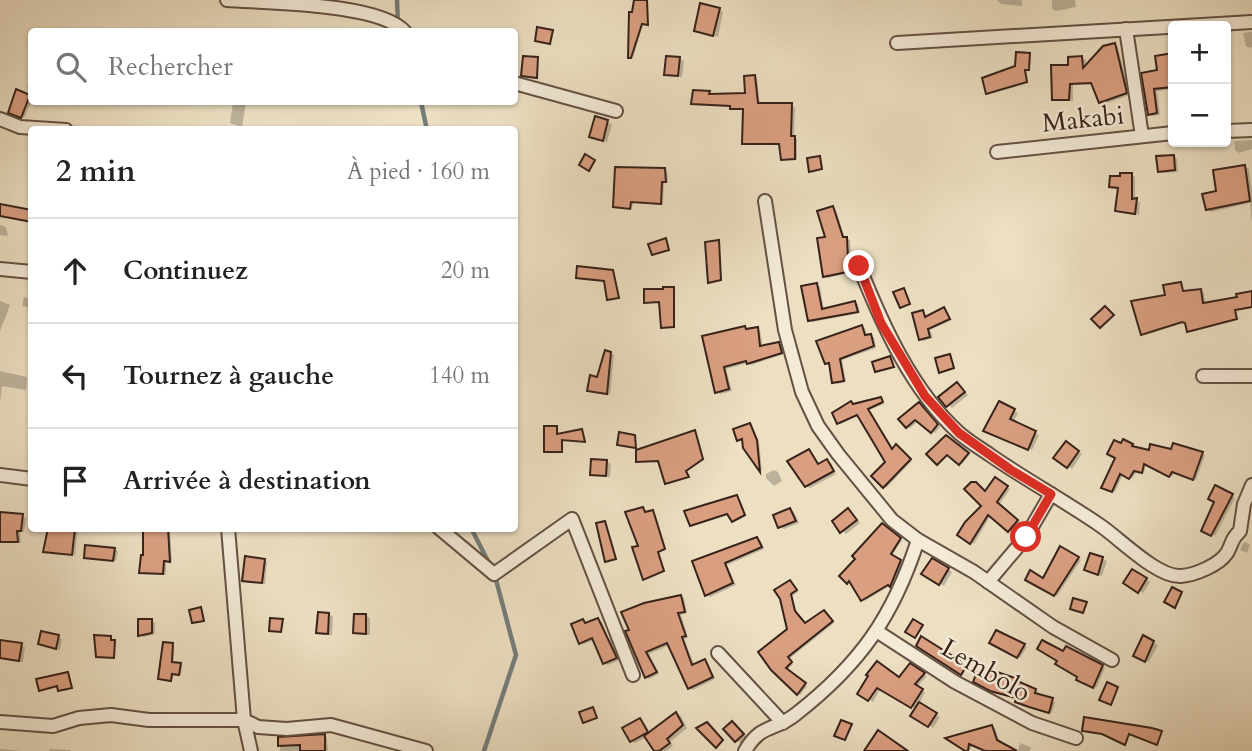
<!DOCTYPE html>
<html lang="fr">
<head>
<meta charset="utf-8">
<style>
	:root { --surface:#fff; --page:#f2f2f2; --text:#222; --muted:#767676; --line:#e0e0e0 }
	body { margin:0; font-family:Cardo,serif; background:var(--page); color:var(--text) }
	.controls { position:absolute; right:21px; top:21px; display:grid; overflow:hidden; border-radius:7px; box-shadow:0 2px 5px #0004 }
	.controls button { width:63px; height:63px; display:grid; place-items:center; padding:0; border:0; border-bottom:2px solid var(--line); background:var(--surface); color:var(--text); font:35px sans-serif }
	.stop { position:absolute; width:21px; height:21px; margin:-16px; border:5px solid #d93025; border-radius:50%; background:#fff }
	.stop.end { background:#d93025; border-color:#fff; box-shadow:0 2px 7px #0008 }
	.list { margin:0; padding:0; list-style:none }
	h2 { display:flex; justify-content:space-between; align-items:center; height:91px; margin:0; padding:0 28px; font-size:30px }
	h2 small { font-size:23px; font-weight:400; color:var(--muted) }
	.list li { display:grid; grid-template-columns:46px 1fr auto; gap:21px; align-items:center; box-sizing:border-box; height:105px; padding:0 28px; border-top:2px solid var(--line) }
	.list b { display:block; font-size:26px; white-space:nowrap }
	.list em { font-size:23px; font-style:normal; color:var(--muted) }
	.icon { flex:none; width:38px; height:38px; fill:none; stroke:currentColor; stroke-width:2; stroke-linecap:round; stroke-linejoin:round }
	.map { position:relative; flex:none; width:1252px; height:751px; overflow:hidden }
	.search { position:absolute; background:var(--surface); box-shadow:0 2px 5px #0004; left:28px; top:28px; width:490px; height:77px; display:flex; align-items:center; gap:18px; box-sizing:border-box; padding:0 24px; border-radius:7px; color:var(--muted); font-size:26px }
	.panel { position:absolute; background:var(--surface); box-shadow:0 2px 5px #0004; left:28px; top:126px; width:490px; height:406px; border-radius:7px }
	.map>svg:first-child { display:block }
	.shadow { fill:#0003 }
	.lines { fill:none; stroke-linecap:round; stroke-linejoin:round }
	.stream { stroke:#747d7b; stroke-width:4.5 }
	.building { fill:#da9f81; stroke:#37221a; stroke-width:2 }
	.minor-casing { stroke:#645144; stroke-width:16 }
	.minor { stroke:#f3ead7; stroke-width:12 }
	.route { stroke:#d93025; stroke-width:9 }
	.labels { text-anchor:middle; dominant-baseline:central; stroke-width:5; stroke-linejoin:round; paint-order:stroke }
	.street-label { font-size:26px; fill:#37221a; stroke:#f3ead7 }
</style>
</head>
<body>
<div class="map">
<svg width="1252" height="751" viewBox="0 0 1252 751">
	<rect width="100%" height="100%" fill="#ecdfc2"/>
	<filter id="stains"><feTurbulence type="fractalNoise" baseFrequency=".00286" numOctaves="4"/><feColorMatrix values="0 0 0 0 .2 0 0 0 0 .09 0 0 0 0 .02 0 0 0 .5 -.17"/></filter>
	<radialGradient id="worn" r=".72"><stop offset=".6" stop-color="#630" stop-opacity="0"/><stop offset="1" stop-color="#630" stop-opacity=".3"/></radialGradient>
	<g class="shadow">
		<polygon points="997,0 1022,0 1022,6 1001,4"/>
		<polygon points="1052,0 1075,0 1076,7 1056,11 1052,9"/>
		<polygon points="646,2 649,24 643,24 633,58 629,57"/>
		<polygon points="719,9 723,12 718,37 696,30"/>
		<polygon points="1252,32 1252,47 1250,48 1246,46 1243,33"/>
		<polygon points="1115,45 1118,47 1130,95 1104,104 1100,102 1094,84 1073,85 1073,101 1054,99 1082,58 1086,60 1086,67"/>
		<polygon points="1029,54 1030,70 1026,70 1028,83 987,92"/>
		<polygon points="1173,56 1173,89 1157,91 1160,115 1153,116 1149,114 1143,75 1159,71 1157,57"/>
		<polygon points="679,59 684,61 682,77 666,74"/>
		<polygon points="30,75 32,76 32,90 27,88"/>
		<polygon points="754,77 757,78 760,105 795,107 794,137 797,139 797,160 783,159 781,145 744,143 745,109 734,110 732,106 693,103 709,93 747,94"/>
		<polygon points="29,96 32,100 24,118 14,114"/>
		<polygon points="191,102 205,102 205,104 195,104"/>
		<polygon points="233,102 246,102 242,127 230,123"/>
		<polygon points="596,118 612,124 607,142 595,138"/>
		<polygon points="1252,140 1252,149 1239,153 1235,150 1234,141"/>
		<polygon points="1173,156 1177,159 1178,172 1163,173 1159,171"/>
		<polygon points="1245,167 1249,169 1252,192 1252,223 1250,203 1211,212 1208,209"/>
		<polygon points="665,170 667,171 668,182 664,183 663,205 633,202 632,209 615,206"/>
		<polygon points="1131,175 1135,177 1135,200 1140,202 1139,215 1116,210 1119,189 1111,187"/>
		<polygon points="833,208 836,210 845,238 850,240 851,260 854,262 854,272 828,278 825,276 827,238"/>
		<polygon points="0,225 6,227 8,236 0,235"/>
		<polygon points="719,242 722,281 711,283 707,243"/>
		<polygon points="613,271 620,298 610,299 605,280"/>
		<polygon points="1181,283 1185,293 1204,292 1205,304 1252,294 1252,308 1236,311 1238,319 1191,332 1187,322 1145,335 1142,333 1167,296"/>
		<polygon points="817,285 820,287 824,310 854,302 858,304 860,313 813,322 809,320"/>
		<polygon points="674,289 675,327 664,328 661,302 648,302"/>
		<polygon points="24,297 32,299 32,308 22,306"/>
		<polygon points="0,301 10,305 0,331"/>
		<polygon points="944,309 952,320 930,330 933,338 924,341 920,339 923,312 927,317"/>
		<polygon points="862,326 865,328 867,337 874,337 876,348 842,360 846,382 837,384 834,382 831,364 826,363"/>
		<polygon points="745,328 760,330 763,348 779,343 782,345 784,354 751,365 748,363 726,369 732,391 720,394 717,392 704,338"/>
		<polygon points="610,353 614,355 610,395 593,392"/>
		<polygon points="0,371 27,377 26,390 2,386 0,402"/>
		<polygon points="957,384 968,395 952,408 940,398"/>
		<polygon points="880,399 884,404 869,410 893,450 899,448 912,461 886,488 884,486 887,463 859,415 841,424 838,422 855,405"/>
		<polygon points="1000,403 1018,413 1013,423 1039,435 1032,450 989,432"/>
		<polygon points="919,404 940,427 935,433 919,421 910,428 907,426"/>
		<polygon points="750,425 759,442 762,471 745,447 744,440 738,440"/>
		<polygon points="557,428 558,435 582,430 586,442 563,440 563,451 548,452"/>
		<polygon points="695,432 704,460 687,471 689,477 668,484"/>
		<polygon points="946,437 969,455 962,464 949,455 938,463"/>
		<polygon points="1124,442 1134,446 1134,448 1150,453 1172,451 1174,446 1205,455 1196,480 1174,472 1172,477 1146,464 1144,473 1137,471 1132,479 1123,474 1115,492 1104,487"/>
		<polygon points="1070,446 1082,454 1072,469 1068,466"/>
		<polygon points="809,451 820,465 827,461 831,463 836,474 810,488 806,486"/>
		<polygon points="606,461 611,464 610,477 592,474"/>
		<polygon points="774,470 778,472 782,481 774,486 766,478 766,474"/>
		<polygon points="995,479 1010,489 999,505 1020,523 1012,532 991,515 974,544 959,535 983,506 986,493"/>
		<polygon points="1215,487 1235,498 1215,536 1203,530 1216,502"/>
		<polygon points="738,498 746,516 734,522 729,514 691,525"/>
		<polygon points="643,509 646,514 654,513 665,550 658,552 665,571 646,579 640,547"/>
		<polygon points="790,510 794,512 799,523 784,529 780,527"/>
		<polygon points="849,510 860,523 846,534 834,521"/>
		<polygon points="0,514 26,518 24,532 20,532 21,543 0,543"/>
		<polygon points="605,522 617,559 608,561 606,561"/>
		<polygon points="882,525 902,540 892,556 903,563 893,587 891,585 865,601 848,582 857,559"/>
		<polygon points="49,528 78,528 75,555 45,551"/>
		<polygon points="145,528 170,529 172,562 166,561 166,575 141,572 145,557"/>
		<polygon points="757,539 761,541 764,549 727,565 736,585 710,597 707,595 694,562"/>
		<polygon points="1244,542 1250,544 1247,553 1240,550"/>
		<polygon points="114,549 118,551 116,561 86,557"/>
		<polygon points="1061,549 1081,560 1057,596 1042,586"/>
		<polygon points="1091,555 1107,561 1102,576 1091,572"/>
		<polygon points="264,560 267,562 265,584 244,580"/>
		<polygon points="932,560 952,572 944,586 924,574"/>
		<polygon points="1133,571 1150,582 1143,593 1125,582"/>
		<polygon points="792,583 798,592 792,596 797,614 806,625 826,613 834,623 789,659 793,664 787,670 807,686 800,695 772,669 789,630 781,598"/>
		<polygon points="680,596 684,598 687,613 681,615 688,638 684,639 695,666 705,661 708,663 715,679 693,690 689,688 670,645 649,654 659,674 649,679 646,677 631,631"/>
		<polygon points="329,614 333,617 332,635 322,635 318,632"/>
		<polygon points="366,616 370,618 370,635 359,635 355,632"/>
		<polygon points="598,620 602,622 608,638 612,641 620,660 608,665 604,663 595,640 584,644 580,642 583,621 588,623"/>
		<polygon points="151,621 155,623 155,634 144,637 140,635"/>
		<polygon points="997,632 1027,647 1020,658 992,642"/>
		<polygon points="58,637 62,639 60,650 40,644"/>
		<polygon points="1143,638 1158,645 1149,662 1135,655"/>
		<polygon points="0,641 25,647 23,662 0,659"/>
		<polygon points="164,644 174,645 173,664 182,665 181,675 173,674 172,680 161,679"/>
		<polygon points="1067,648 1105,668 1096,688 1078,680 1080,676 1064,654"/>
		<polygon points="911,666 927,676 917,687 925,692 919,704 940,717 933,728 912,715 916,709 881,688 873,702 859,694 899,679"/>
		<polygon points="1015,680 1039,693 1037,696 1055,702 1052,713 1034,708 1018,698"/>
		<polygon points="677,714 681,716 687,728 670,742 673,746 666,751 656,751 647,737 635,743 631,741 640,720 644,723 650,733"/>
		<polygon points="736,726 747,737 740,743 736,740"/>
		<polygon points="992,727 995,728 1000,743 1013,751 986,751 973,744 969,751 949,739"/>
		<polygon points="324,736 327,738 328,751 280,751 280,739"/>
		<polygon points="1020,743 1031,747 1030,751 1018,751"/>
		<polygon points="0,749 20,751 21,751 0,751"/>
		<polygon points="50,749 70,750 71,751 49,751"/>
	</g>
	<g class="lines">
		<g class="stream">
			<polyline points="397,0 398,24"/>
			<polyline points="421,102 427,130"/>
			<polyline points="471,528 490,565"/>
			<polyline points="484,751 516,655 495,576"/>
		</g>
	</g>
	<g class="building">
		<polygon points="634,0 647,0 648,25 642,24 631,58 628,58 629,12 632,12"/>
		<polygon points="700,3 720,8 713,36 694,31"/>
		<polygon points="537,27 553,30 550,44 535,41"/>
		<polygon points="1115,43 1127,93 1099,103 1091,83 1070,84 1069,100 1052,100 1051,65 1068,65 1068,57 1082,56 1083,68 1103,46"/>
		<polygon points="1016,52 1030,53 1029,70 1025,70 1027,82 986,94 982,78 1015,66"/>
		<polygon points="1173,53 1173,87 1154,89 1157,113 1148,115 1141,73 1157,70 1155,56"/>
		<polygon points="523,56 538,57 537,78 521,76"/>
		<polygon points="666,56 680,57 678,76 664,75"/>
		<polygon points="755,75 758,103 792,103 791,136 795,136 795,159 781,160 779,144 742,144 743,109 730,109 730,106 691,104 693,90 710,91 709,94 745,93 744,76"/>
		<polygon points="16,89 30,95 21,118 8,113"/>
		<polygon points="595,116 608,120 603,141 589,137"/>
		<polygon points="585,154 595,160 589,171 579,165"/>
		<polygon points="1174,155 1175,170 1158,172 1156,156"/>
		<polygon points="820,156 822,169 809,172 807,158"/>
		<polygon points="1245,165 1250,201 1206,210 1202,194 1216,191 1213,170"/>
		<polygon points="615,167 665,168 666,182 662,182 661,204 631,202 630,209 613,207"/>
		<polygon points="1120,173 1132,173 1132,199 1137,198 1135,214 1115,211 1118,188 1109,187 1110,176 1120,176"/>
		<polygon points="0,204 32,210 32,222 0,216"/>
		<polygon points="833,206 843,237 847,237 848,259 851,259 852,271 823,277 817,238 825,237 817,211"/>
		<polygon points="666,238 669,250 652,255 648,244"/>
		<polygon points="719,240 721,280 708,283 705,242"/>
		<polygon points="577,266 613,270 619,298 607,300 604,281 576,278"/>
		<polygon points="1181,282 1183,291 1201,289 1203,303 1237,297 1236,294 1252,291 1252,307 1235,310 1237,319 1187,332 1185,323 1182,322 1141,335 1131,301 1165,295 1163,285"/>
		<polygon points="817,283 822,309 855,301 858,312 808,321 801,286"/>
		<polygon points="663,287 674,287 674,327 661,328 659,302 644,303 644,289 663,289"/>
		<polygon points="904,288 910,304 900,308 893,292"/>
		<polygon points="1105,306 1114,315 1100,328 1091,319"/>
		<polygon points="944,307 950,319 928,329 930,337 919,340 912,313 923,310 925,317"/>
		<polygon points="862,325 865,335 871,334 874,346 840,359 844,381 832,383 829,363 825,364 816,341"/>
		<polygon points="745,326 746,329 758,327 760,346 779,342 782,353 747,364 746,361 724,367 729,389 715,393 702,336"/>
		<polygon points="605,350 611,352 607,394 587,391 590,375 597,377"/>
		<polygon points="950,354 954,368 939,373 935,358"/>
		<polygon points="890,356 894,367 875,372 872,362"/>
		<polygon points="957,382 965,392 946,407 938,397"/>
		<polygon points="881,397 883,402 868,409 892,449 896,444 911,459 883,488 871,476 885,462 857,415 837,424 832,413 851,401 853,404"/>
		<polygon points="999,401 1015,409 1010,419 1036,431 1028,450 983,431"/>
		<polygon points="919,402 938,424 931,433 915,420 906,428 898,419"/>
		<polygon points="750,423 757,440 760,472 743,448 742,439 737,441 733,429"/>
		<polygon points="544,426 557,426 557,434 582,429 585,442 562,440 562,452 544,452"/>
		<polygon points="695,430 703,459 686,471 689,477 665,484 658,461 636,462 636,450"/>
		<polygon points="619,432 635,435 636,448 617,445"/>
		<polygon points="946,435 969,453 959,465 947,455 937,465 926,454"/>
		<polygon points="1123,439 1133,444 1132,446 1149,450 1150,444 1171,449 1173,443 1203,452 1193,480 1172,472 1169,477 1144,464 1142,473 1134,471 1129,479 1120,474 1112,492 1101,488 1115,458 1107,454 1114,440 1121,443"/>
		<polygon points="1066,441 1079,451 1067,468 1053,458"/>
		<polygon points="809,449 818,464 827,459 834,471 805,487 787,461"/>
		<polygon points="591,459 607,460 606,476 590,475"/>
		<polygon points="995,477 1008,486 997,502 1018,520 1008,532 988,515 970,544 957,535 965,522 981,506 964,489 971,482 976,482 985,491"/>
		<polygon points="1215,485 1233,494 1211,536 1201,531 1214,502 1208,499"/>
		<polygon points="737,495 745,515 732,522 727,514 690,526 684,511"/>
		<polygon points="643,507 645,512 653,510 665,549 658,552 664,571 643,580 632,547 638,546 625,512"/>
		<polygon points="790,508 796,521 778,528 773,515"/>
		<polygon points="848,508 857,520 840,533 832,521"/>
		<polygon points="0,512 23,514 21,531 17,531 18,542 0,542"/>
		<polygon points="605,521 616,559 605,562 596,523"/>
		<polygon points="882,523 901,538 891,554 901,560 890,587 888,585 861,601 849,581 847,584 839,576 855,559 852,556"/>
		<polygon points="48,528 75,528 72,555 43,552"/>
		<polygon points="143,528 168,528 170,562 164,561 163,574 139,573 141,555 143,555"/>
		<polygon points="757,537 762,547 725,563 733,583 705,596 692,561"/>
		<polygon points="85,545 115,548 113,561 84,558"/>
		<polygon points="1060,546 1079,557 1054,596 1025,580 1030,570 1043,578"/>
		<polygon points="1090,553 1103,557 1098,575 1084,570"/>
		<polygon points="245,556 265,559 262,583 242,581"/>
		<polygon points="932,558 949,568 939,585 921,574"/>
		<polygon points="1132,569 1147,578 1138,593 1123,583"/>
		<polygon points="790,580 797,590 791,594 795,611 805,623 824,610 833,621 788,657 792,662 786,668 806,683 797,695 771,670 758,652 787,629 780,599 774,590"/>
		<polygon points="1172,587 1182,592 1175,608 1164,602"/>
		<polygon points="681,595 685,612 678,613 686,636 682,637 692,665 705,659 713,677 688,689 667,643 646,652 657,672 645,678 625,631 629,630 621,612 644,603"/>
		<polygon points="1073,598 1087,602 1083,613 1070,609"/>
		<polygon points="201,607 204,621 192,623 189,610"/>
		<polygon points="318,612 329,613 328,634 316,633"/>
		<polygon points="354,614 366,614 366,634 353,633"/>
		<polygon points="270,618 283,619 281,632 269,631"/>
		<polygon points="598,618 617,658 603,664 592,638 579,644 571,624 583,619 585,623"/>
		<polygon points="138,619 152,619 152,633 138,636"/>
		<polygon points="913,619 923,625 915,638 905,632"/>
		<polygon points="996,630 1025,644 1017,658 989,643"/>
		<polygon points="41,631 59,635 56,649 38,644"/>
		<polygon points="94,635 111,636 111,640 115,640 114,658 96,657"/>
		<polygon points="1143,635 1154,641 1145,662 1133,656"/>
		<polygon points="921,636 967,665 961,675 916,646"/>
		<polygon points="0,640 22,643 19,661 0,658"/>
		<polygon points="1042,640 1063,651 1066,646 1103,665 1093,688 1076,680 1077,677 1055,664 1057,661 1037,649"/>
		<polygon points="163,642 173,643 172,662 181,663 179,675 172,674 171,681 158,679"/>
		<polygon points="877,661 899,677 910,663 925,673 915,684 923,689 911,708 877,688 868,701 857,694 868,676 866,675"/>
		<polygon points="988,669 1015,678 1015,680 1036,689 1035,693 1053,698 1049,713 1029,707 1015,702 1016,698 990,691 973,682 977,672 983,676"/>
		<polygon points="68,672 72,688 58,691 57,686 39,691 36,679"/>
		<polygon points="1107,682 1118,687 1111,705 1099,700"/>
		<polygon points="919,702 937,713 928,727 910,716"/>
		<polygon points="593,707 597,718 583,723 579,712"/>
		<polygon points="676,712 683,725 667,739 670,743 659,751 654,751 644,736"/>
		<polygon points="1084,717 1152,728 1162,731 1157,745 1129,734 1125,745 1102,734 1082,731"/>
		<polygon points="640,718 648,732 630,742 622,728"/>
		<polygon points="841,720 852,724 845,740 834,736"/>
		<polygon points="732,721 744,734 735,742 723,729"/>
		<polygon points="707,722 723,740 716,748 696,728"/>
		<polygon points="992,725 997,740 1017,751 985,751 969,744 968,751 965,751 945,738"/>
		<polygon points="878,730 908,751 864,751"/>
		<polygon points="325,734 325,751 300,751 300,745 278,746 278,737"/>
	</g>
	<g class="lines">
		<g class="minor-casing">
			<g id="minor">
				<path d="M227,0C267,3 380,3 405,32"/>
				<polyline points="1126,29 1142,136"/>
				<polyline points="897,43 1252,22"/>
				<polyline points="514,83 616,111"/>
				<polyline points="0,119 20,127 66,130"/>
				<polyline points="1226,131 1252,130"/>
				<polyline points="997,152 1173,133"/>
				<polyline points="765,201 785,330 802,392 818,426 838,454 892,520 918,540 974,572 1053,627 1112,660"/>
				<path d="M859,266C882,324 912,391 959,433C968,441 980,448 990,455C1026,480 1065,501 1101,526C1120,539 1158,578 1181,576C1195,575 1219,565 1227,553C1233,543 1230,540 1240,531L1244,504L1252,485"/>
				<polyline points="0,269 32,272"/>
				<polyline points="1203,376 1252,376"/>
				<polyline points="0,475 32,479"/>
				<polyline points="228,528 244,720 251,751"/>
				<polyline points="439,528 494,574 572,519 633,675"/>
				<polyline points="988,582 1026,537 1051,494"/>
				<polyline points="878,632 955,682 1032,723 1076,738"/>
				<polyline points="718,653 783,723"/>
				<polyline points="0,722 53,726 79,718 111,715 149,720 244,720 258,727 287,729 331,725 426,751"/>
				<path d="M745,751C761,723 774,732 796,714C860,664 893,617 918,540"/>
			</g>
		</g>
		<use href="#minor" class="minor"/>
	</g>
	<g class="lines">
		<polyline class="route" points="859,266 881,323 925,396 959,433 1011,470 1051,494 1026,537"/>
	</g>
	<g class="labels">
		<g class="street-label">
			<text transform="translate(1083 119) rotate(-6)">Makabi</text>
			<text transform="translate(986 670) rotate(30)">Lembolo</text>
		</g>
	</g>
	<rect width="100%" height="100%" filter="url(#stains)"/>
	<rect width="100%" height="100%" fill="url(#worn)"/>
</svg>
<div class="controls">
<button>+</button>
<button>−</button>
</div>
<div class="stop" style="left:1026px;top:537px"></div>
<div class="stop end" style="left:859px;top:266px"></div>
<div class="search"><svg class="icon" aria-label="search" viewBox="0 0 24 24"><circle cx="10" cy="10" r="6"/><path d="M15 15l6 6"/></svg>Rechercher</div>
<section class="panel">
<h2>2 min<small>À pied · 160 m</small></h2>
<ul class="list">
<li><svg class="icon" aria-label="ahead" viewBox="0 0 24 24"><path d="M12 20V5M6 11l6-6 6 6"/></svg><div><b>Continuez</b></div><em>20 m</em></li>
<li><svg class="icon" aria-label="left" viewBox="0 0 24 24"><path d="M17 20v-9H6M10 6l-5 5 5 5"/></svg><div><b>Tournez à gauche</b></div><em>140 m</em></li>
<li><svg class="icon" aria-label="arrive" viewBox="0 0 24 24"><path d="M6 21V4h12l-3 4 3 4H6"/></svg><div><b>Arrivée à destination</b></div></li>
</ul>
</section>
</div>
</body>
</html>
